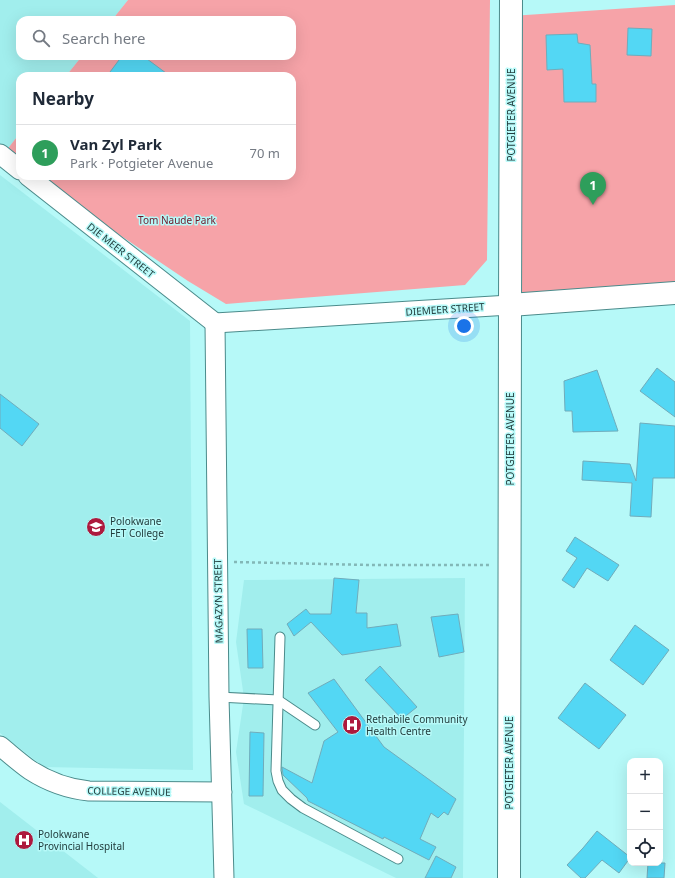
<!DOCTYPE html>
<html lang="en">
<head>
<meta charset="utf-8">
<style>
	:root { --surface:#fff; --page:#f2f2f3; --text:#1f2937; --muted:#747a83; --line:#e0e1e3; --accent:#ad193d }
	body { margin:0; font-family:"Noto Sans",sans-serif; background:var(--page); color:var(--text) }
	.controls { position:absolute; right:12px; bottom:12px; display:grid; overflow:hidden; border-radius:8px; box-shadow:0 4px 16px #0002 }
	.controls button { width:36px; height:36px; display:grid; place-items:center; padding:0; border:0; border-bottom:1px solid var(--line); background:var(--surface); color:var(--text); font:20px sans-serif }
	.you { position:absolute; left:464px; top:326px; width:14px; height:14px; margin:-10px; border:3px solid #fff; border-radius:50%; background:#1a73e8; box-shadow:0 0 0 6px #1a73e833 }
	.badge { display:grid; place-items:center; width:26px; height:26px; border-radius:50%; background:var(--accent); color:#fff; font-size:13px; font-weight:700 }
	.pin { position:absolute; translate:-50% -33px; filter:drop-shadow(0 1px 2px #0008) }
	.pin::after { content:''; position:absolute; top:21px; width:14px; height:12px; background:inherit; clip-path:polygon(0 0,100% 0,50% 100%) }
	.list { margin:0; padding:0; list-style:none }
	h2 { display:flex; justify-content:space-between; align-items:center; height:52px; margin:0; padding:0 16px; font-size:17px }
	h2 small { font-size:13px; font-weight:400; color:var(--muted) }
	.list li { display:grid; grid-template-columns:26px 1fr auto; gap:12px; align-items:center; box-sizing:border-box; height:56px; padding:0 16px; border-top:1px solid var(--line) }
	.list b { display:block; font-size:15px; white-space:nowrap }
	.list p { margin:0; font-size:13px; white-space:nowrap; color:var(--muted) }
	.list em { font-size:13px; font-style:normal; color:var(--muted) }
	.icon { flex:none; width:22px; height:22px; fill:none; stroke:currentColor; stroke-width:2; stroke-linecap:round; stroke-linejoin:round }
	.map { position:relative; flex:none; width:675px; height:878px; overflow:hidden }
	.search { position:absolute; background:var(--surface); box-shadow:0 4px 16px #0002; left:16px; top:16px; width:280px; height:44px; display:flex; align-items:center; gap:10px; box-sizing:border-box; padding:0 14px; border-radius:12px; color:var(--muted); font-size:15px }
	.panel { position:absolute; background:var(--surface); box-shadow:0 4px 16px #0002; left:16px; top:72px; width:280px; height:108px; border-radius:12px }
	.map>svg:first-child { display:block }
	.built { fill:#a1eeed }
	.park { fill:#f6a3a8 }
	.building { fill:#53d7f4; stroke:#70acbb }
	.lines { fill:none; stroke-linecap:round; stroke-linejoin:round }
	.service-casing { stroke:#4b8b8b; stroke-width:11 }
	.minor-casing { stroke:#4b8b8b; stroke-width:21 }
	.tertiary-casing { stroke:#4b8b8b; stroke-width:24 }
	.path { stroke:#83b8b7; stroke-width:2.5; stroke-dasharray:3 3; stroke-linecap:butt }
	.service { stroke:#fff; stroke-width:9 }
	.minor { stroke:#fff; stroke-width:19 }
	.tertiary { stroke:#fff; stroke-width:22 }
	.labels { text-anchor:middle; dominant-baseline:central; stroke-width:3; stroke-linejoin:round; paint-order:stroke }
	.street-label { font-size:10px; fill:#223d3d; stroke:#b6f9f8 }
	.park-label { font-size:10px; fill:#6e1727; stroke:#b6f9f8 }
	.poi-label { font-size:10px; fill:#223d3d; stroke:#b6f9f8; text-anchor:start }
</style>
</head>
<body>
<div class="map">
<svg width="675" height="878" viewBox="0 0 675 878">
	<rect width="100%" height="100%" fill="#b6f9f8"/>
	<g class="built">
		<polygon points="0,0 128,0 112,20 20,20 20,56 82,56 66,76 20,76 20,133 2,156 0,154"/>
		<polygon points="0,175 190,321 193,770 44,767 0,733"/>
		<polygon points="465,578 463,878 396,878 244,804 236,752 244,698 236,642 244,580"/>
		<polygon points="0,802 98,878 0,878"/>
	</g>
	<g class="park">
		<polygon points="128,0 490,0 487,260 465,285 226,304 188,281 32,176 292,176 292,76 66,76 82,56 292,56 292,20 112,20"/>
		<polygon points="675,5 675,293 510,305 511,16"/>
		<polygon points="20,133 20,168 2,156"/>
	</g>
	<g class="building">
		<polygon points="628,28 652,29 651,56 627,55"/>
		<polygon points="577,34 578,43 590,45 592,84 596,84 596,102 564,102 563,69 547,70 546,35"/>
		<polygon points="122,56 143,56 170,76 107,76"/>
		<polygon points="657,368 675,382 675,417 640,391"/>
		<polygon points="597,370 618,431 573,432 572,411 565,411 564,381"/>
		<polygon points="0,394 39,424 22,446 0,428"/>
		<polygon points="640,423 675,426 675,478 653,478 651,517 630,516 632,483 582,480 583,461 630,464 636,481"/>
		<polygon points="575,537 619,565 608,581 587,568 574,588 562,580 577,558 566,551"/>
		<polygon points="334,578 359,580 356,613 367,613 367,628 397,624 401,646 342,655 311,622 294,636 287,624 306,609 310,614 331,614"/>
		<polygon points="458,614 464,652 439,657 431,617"/>
		<polygon points="635,625 669,650 643,685 610,660"/>
		<polygon points="247,629 262,629 263,668 248,668"/>
		<polygon points="380,666 417,707 402,719 365,680"/>
		<polygon points="334,679 384,747 456,799 448,815 444,812 438,818 431,813 420,839 436,847 429,860 384,837 383,839 308,801 307,798 283,775 282,767 312,783 324,741 338,732 308,693"/>
		<polygon points="585,683 626,715 599,749 558,718"/>
		<polygon points="250,732 264,733 263,796 249,796"/>
		<polygon points="597,831 630,857 630,858 619,873 602,860 585,878 581,878 567,865 583,848"/>
		<polygon points="436,856 456,867 451,878 425,878"/>
		<polygon points="648,863 665,863 664,878 647,878"/>
	</g>
	<g class="lines">
		<g class="service-casing">
			<g id="service">
				<polyline points="280,637 276,771 278,781 282,790 291,799 303,808 398,859"/>
				<polyline points="219,697 278,700 315,725"/>
			</g>
		</g>
		<g class="minor-casing">
			<g id="minor">
				<polyline points="0,154 20,170"/>
				<polyline points="28,176 215,323"/>
				<polyline points="215,323 219,697 224,878"/>
				<polyline points="215,323 510,305"/>
				<path d="M0,746C10,754 20,763 30,770C47,781 69,789 89,791L222,792"/>
			</g>
		</g>
		<g class="tertiary-casing">
			<g id="tertiary">
				<polyline points="510,305 675,293"/>
				<polyline points="509,878 510,305 511,0"/>
			</g>
		</g>
		<polyline class="path" points="234,562 369,565 491,565"/>
		<use href="#service" class="service"/>
		<use href="#minor" class="minor"/>
		<use href="#tertiary" class="tertiary"/>
	</g>
	<defs>
		<g id="university-disc" transform="scale(1)"><circle r="9.5" fill="#ad193d" stroke="#b6f9f8"/><path d="M0-5L7-2L0 1L-7-2ZM-4 1L0 2.5L4 1V4Q0 6-4 4Z" fill="#fff"/></g>
		<g id="hospital-disc" transform="scale(1)"><circle r="9.5" fill="#ad193d" stroke="#b6f9f8"/><path d="M-5-5h3v3.5h4V-5h3V5h-3V1.5h-4V5h-3Z" fill="#fff"/></g>
	</defs>
	<g fill-rule="evenodd">
		<use href="#university-disc" x="96" y="527"/>
		<use href="#hospital-disc" x="352" y="725"/>
		<use href="#hospital-disc" x="24" y="840"/>
	</g>
	<g class="labels">
		<g class="street-label">
			<text transform="translate(511 115) rotate(-90)">POTGIETER AVENUE</text>
			<text transform="translate(121 250) rotate(38)">DIE MEER STREET</text>
			<text transform="translate(445 309) rotate(-4)">DIEMEER STREET</text>
			<text transform="translate(510 439) rotate(-90)">POTGIETER AVENUE</text>
			<text transform="translate(218 601) rotate(-91)">MAGAZYN STREET</text>
			<text transform="translate(509 763) rotate(-90)">POTGIETER AVENUE</text>
			<text transform="translate(129 791) rotate(1)">COLLEGE AVENUE</text>
		</g>
		<g class="park-label">
			<text x="177" y="220">Tom Naude Park</text>
		</g>
		<g class="poi-label">
			<text x="110" y="521">Polokwane<tspan x="110" dy="12">FET College</tspan></text>
			<text x="366" y="719">Rethabile Community<tspan x="366" dy="12">Health Centre</tspan></text>
			<text x="38" y="834">Polokwane<tspan x="38" dy="12">Provincial Hospital</tspan></text>
		</g>
	</g>
</svg>
<div class="controls">
<button>+</button>
<button>−</button>
<button><svg class="icon" aria-label="locate" viewBox="0 0 24 24"><circle cx="12" cy="12" r="6"/><path d="M12 2v4M12 18v4M2 12h4M18 12h4"/></svg></button>
</div>
<div class="you"></div>
<div class="pin badge" style="left:593px;top:205px;background:#2e9e5b">1</div>
<div class="search"><svg class="icon" aria-label="search" viewBox="0 0 24 24"><circle cx="10" cy="10" r="6"/><path d="M15 15l6 6"/></svg>Search here</div>
<section class="panel">
<h2>Nearby<small></small></h2>
<ul class="list">
<li><span class="badge" style="background:#2e9e5b">1</span><div><b>Van Zyl Park</b><p>Park · Potgieter Avenue</p></div><em>70 m</em></li>
</ul>
</section>
</div>
</body>
</html>
